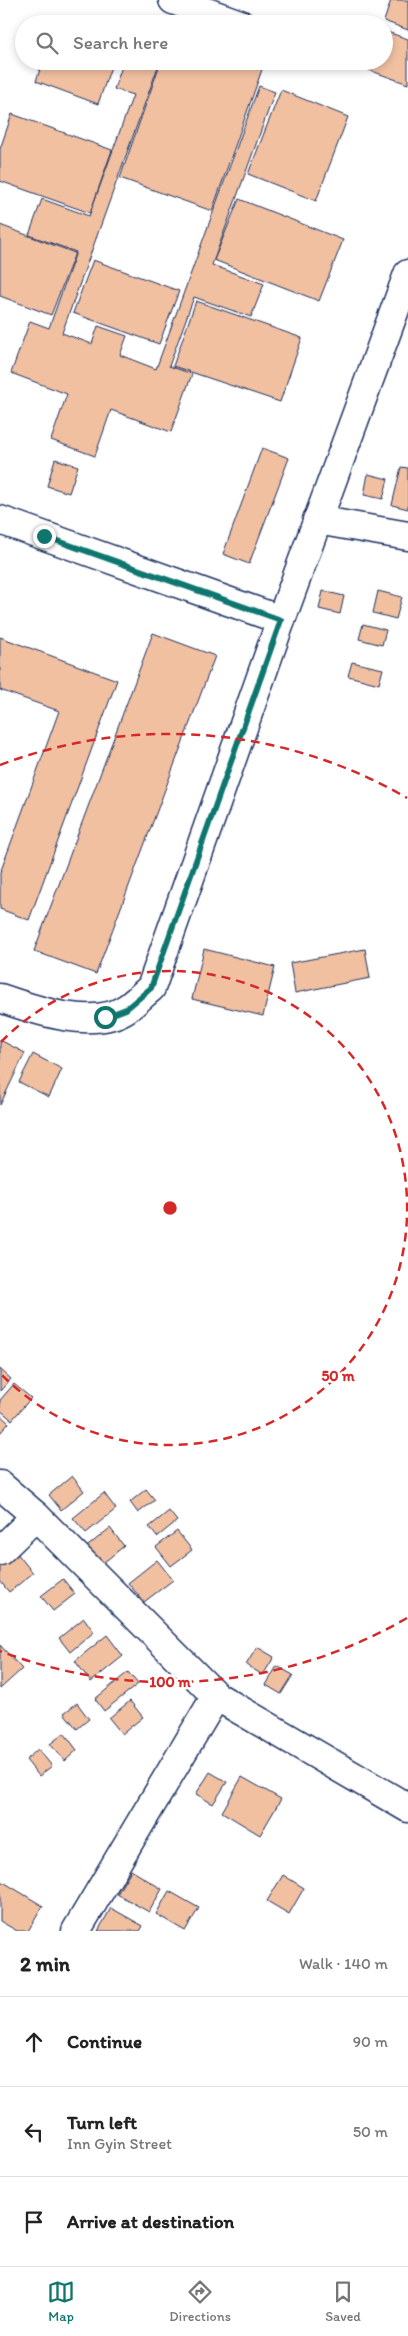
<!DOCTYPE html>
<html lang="en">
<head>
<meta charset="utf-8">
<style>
	:root { --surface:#fff; --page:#f6f6f6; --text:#222; --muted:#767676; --line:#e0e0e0; --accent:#0f766e }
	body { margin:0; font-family:Itim,sans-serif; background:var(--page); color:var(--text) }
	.stop { position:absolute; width:15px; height:15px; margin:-11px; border:4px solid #0f766e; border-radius:50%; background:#fff }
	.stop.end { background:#0f766e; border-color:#fff; box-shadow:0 1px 5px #0008 }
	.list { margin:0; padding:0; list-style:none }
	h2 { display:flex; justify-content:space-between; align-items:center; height:65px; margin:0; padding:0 20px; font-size:21px }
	h2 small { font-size:16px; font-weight:400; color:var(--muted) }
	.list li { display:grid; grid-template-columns:32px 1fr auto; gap:15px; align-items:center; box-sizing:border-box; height:90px; padding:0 20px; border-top:1px solid var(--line) }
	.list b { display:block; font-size:19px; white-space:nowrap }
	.list p { margin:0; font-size:16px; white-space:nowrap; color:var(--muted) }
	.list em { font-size:16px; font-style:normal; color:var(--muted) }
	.icon { flex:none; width:28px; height:28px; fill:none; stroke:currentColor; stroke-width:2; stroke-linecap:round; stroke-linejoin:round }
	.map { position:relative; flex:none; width:408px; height:1931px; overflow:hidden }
	.search { position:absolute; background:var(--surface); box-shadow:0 2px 8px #0003; left:15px; right:15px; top:15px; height:55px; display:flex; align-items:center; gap:12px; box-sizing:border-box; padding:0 18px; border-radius:28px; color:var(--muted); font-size:19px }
	.sheet { height:335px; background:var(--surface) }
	nav { display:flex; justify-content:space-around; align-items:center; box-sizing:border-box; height:70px; border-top:1px solid var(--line); background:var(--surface); font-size:14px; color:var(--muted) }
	nav a { display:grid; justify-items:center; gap:2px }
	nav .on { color:var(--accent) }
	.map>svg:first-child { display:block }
	.building { fill:#f1c0a1; stroke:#1b2f5e }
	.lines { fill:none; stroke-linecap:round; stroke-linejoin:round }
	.street-casing { stroke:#1b2f5e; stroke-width:31 }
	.street { stroke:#fff; stroke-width:28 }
	.route { stroke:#0f766e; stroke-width:6 }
	.ring { fill:none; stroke:#d62828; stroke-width:2.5; stroke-dasharray:9 6 }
	.centre { fill:#d62828; stroke:#fff; stroke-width:2.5 }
	.ring-label { font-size:15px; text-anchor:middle; font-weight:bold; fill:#d62828; stroke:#fff; stroke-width:5; stroke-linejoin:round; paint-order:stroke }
</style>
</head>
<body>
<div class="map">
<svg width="408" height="1931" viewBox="0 0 408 1931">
	<rect width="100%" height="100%" fill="#fff"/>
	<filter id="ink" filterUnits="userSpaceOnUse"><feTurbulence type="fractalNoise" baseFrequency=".02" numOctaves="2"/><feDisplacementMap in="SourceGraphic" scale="10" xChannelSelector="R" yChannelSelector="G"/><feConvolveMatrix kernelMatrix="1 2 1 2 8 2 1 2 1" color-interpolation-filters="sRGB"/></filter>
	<g filter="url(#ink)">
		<g class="building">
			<polygon points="391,0 408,0 408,30 384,21"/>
			<polygon points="178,15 204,24 175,24"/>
			<polygon points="384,31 408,39 408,84 366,69 368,61 384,61"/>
			<polygon points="43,61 113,61 98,104 36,81"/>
			<polygon points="124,61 160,61 62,333 92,344 98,326 127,336 120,355 156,369 259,86 275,92 212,265 264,284 251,317 194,297 169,366 192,374 171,432 111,410 95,456 51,440 67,394 11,373 30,321 49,328 76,252 29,235 42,199 89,216 133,95 114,89"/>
			<polygon points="161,61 265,61 212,211 120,178"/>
			<polygon points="281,90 348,117 316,201 248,174"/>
			<polygon points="12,114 112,150 90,213 0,181 0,149"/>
			<polygon points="239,199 343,240 319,301 214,260"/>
			<polygon points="0,225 75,253 51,315 0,296"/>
			<polygon points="93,260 179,291 159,344 73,313"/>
			<polygon points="196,301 302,338 280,402 173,366"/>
			<polygon points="262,448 289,458 249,564 223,554"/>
			<polygon points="55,459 78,466 69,493 47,486"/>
			<polygon points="401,467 408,468 408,509 392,505"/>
			<polygon points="368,474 388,479 383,499 364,495"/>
			<polygon points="323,591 344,596 340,614 319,609"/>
			<polygon points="378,591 402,597 396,619 373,613"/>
			<polygon points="363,624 386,630 382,645 359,639"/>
			<polygon points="153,633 215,656 96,974 34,951"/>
			<polygon points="0,637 117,680 29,920 0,909 0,873 59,711 0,690"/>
			<polygon points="352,662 383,669 379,684 348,676"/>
			<polygon points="204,949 275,967 263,1016 192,999"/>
			<polygon points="365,949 370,978 295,993 290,963"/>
			<polygon points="0,1040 25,1053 0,1105"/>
			<polygon points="33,1054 62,1069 49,1097 19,1082"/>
			<polygon points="0,1369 11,1379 0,1391"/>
			<polygon points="14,1384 31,1398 12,1420 0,1410 0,1400"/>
			<polygon points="0,1415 9,1423 0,1433"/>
			<polygon points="72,1476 84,1491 61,1510 49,1495"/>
			<polygon points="146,1489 155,1500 138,1513 130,1502"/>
			<polygon points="104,1493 116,1509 86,1533 73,1518"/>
			<polygon points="169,1511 177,1521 157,1537 149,1527"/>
			<polygon points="110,1528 124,1546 97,1568 83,1550"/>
			<polygon points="177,1531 192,1550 171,1566 156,1547"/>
			<polygon points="16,1552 33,1573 9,1592 0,1581 0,1564"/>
			<polygon points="157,1560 173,1580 144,1602 128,1583"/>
			<polygon points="63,1579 75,1594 53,1611 41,1596"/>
			<polygon points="84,1618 94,1632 70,1652 59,1638"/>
			<polygon points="107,1635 123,1656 91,1682 75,1661"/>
			<polygon points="0,1645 22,1669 0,1689"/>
			<polygon points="257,1647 274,1657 263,1675 246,1665"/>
			<polygon points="277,1666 293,1675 281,1694 266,1685"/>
			<polygon points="128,1672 138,1684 104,1711 95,1699"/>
			<polygon points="130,1701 143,1717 122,1734 109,1718"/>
			<polygon points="77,1703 89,1719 77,1729 64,1713"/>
			<polygon points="64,1733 77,1750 65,1761 50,1744"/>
			<polygon points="38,1749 52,1766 39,1776 26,1760"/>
			<polygon points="210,1772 227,1782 213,1804 196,1794"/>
			<polygon points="242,1777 281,1799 260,1835 222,1812"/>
			<polygon points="131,1870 162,1889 149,1912 117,1894"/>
			<polygon points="283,1875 304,1888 289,1914 267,1901"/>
			<polygon points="0,1880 43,1906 28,1931 17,1931 0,1921"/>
			<polygon points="169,1891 199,1908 185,1931 156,1914"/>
			<polygon points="111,1908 143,1926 140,1931 98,1931"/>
		</g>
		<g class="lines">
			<g class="street-casing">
				<g id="street">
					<polyline points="173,0 240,24"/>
					<polyline points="0,520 281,620"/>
					<polyline points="317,520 408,536"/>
					<path d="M0,998C35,1010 94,1031 127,1008C136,1002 143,994 151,988L281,620L408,274"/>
					<polyline points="0,1485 36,1516 216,1696 408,1808"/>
					<polyline points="0,1551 36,1516"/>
					<polyline points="76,1931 216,1696"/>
				</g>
			</g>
			<use href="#street" class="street"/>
		</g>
	</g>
	<g class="lines" filter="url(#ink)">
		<polyline class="route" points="44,536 281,620 151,988 126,1009 105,1017"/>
	</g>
	<g class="ring">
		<path d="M1 1042A237 237 0 1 1 1 1374"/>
		<path d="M407 1618A474 474 0 0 1 0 1651M0 765A474 474 0 0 1 407 798"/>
	</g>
	<circle cx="170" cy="1208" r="8" class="centre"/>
	<g class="ring-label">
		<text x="338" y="1381">50 m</text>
		<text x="170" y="1687">100 m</text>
	</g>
</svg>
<div class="stop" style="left:105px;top:1017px"></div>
<div class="stop end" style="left:44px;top:536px"></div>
<div class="search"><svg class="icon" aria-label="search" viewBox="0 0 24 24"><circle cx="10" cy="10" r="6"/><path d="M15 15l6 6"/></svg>Search here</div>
</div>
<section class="sheet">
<h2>2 min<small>Walk · 140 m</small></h2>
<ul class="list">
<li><svg class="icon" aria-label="ahead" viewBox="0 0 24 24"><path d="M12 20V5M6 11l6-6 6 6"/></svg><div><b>Continue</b></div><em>90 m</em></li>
<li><svg class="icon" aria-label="left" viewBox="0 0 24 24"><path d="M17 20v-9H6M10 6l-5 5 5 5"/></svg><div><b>Turn left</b><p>Inn Gyin Street</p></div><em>50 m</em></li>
<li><svg class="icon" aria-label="arrive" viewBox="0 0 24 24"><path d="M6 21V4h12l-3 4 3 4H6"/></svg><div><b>Arrive at destination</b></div></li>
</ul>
</section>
<nav>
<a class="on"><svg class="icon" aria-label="map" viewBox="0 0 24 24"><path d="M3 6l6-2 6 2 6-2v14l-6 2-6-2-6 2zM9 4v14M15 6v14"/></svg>Map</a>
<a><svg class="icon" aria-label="directions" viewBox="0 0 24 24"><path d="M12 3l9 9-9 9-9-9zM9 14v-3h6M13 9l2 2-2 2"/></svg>Directions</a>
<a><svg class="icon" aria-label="saved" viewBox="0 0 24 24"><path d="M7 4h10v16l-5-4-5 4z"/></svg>Saved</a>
</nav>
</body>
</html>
